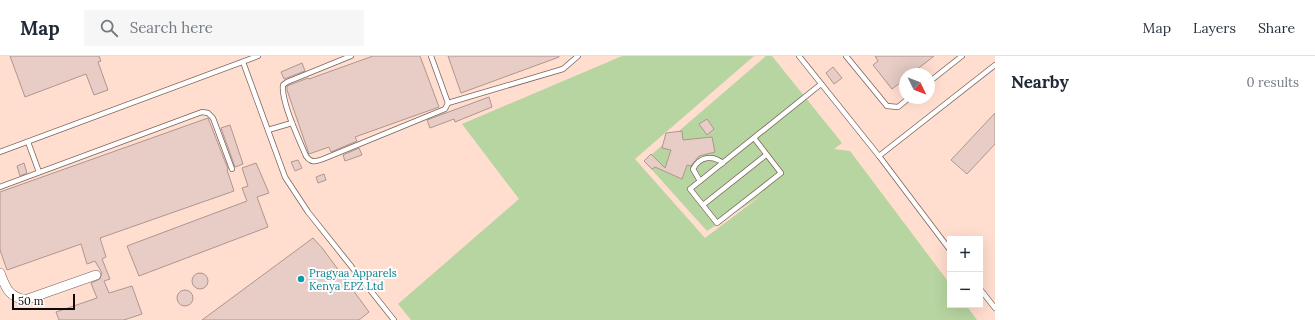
<!DOCTYPE html>
<html lang="en">
<head>
<meta charset="utf-8">
<style>
	:root { --surface:#fff; --page:#f6f6f7; --text:#1f2937; --muted:#747a83; --line:#e0e1e3 }
	body { margin:0; font-family:Lora,serif; background:var(--page); color:var(--text) }
	.controls { position:absolute; right:12px; bottom:12px; display:grid; overflow:hidden; border-radius:0px; box-shadow:0 4px 16px #0002 }
	.controls button { width:36px; height:36px; display:grid; place-items:center; padding:0; border:0; border-bottom:1px solid var(--line); background:var(--surface); color:var(--text); font:20px sans-serif }
	.compass { position:absolute; left:899px; top:12px; width:36px; height:36px; border-radius:50%; background:var(--surface); box-shadow:0 4px 16px #0002; rotate:133deg }
	.scale { position:absolute; left:12px; bottom:10px; width:63px; box-sizing:border-box; padding-left:4px; border:2px solid #110906; border-top:0; font-size:11px; line-height:14px; white-space:nowrap; color:#110906; -webkit-text-stroke:3px #fdfdfd; paint-order:stroke }
	.list { margin:0; padding:0; list-style:none }
	h2 { display:flex; justify-content:space-between; align-items:center; height:52px; margin:0; padding:0 16px; font-size:17px }
	h2 small { font-size:13px; font-weight:400; color:var(--muted) }
	.icon { flex:none; width:22px; height:22px; fill:none; stroke:currentColor; stroke-width:2; stroke-linecap:round; stroke-linejoin:round }
	.map { position:relative; flex:none; width:995px; height:264px; overflow:hidden }
	header { display:flex; align-items:center; gap:24px; box-sizing:border-box; height:56px; padding:0 20px; background:var(--surface); border-bottom:1px solid var(--line) }
	header strong { font-size:19px }
	nav { display:flex; gap:22px; margin-inline-start:auto; font-size:14px }
	.search { width:280px; height:36px; background:var(--page); display:flex; align-items:center; gap:10px; box-sizing:border-box; padding:0 14px; border-radius:0px; color:var(--muted); font-size:15px }
	main { display:flex }
	aside { flex:1; background:var(--surface) }
	.map>svg:first-child { display:block }
	.built { fill:#ffddcf; fill-rule:evenodd }
	.green { fill:#b7d5a1 }
	.building { fill:#e7cdc5; stroke:#af968f }
	.lines { fill:none; stroke-linecap:round; stroke-linejoin:round }
	.lane-casing { stroke:#79635a; stroke-width:6 }
	.street-casing { stroke:#79635a; stroke-width:10 }
	.lane { stroke:#fff; stroke-width:4.5 }
	.street { stroke:#fff; stroke-width:9 }
	.culture-dot { fill:#0f9aa8; stroke:#fdfdfd; stroke-width:1.5 }
	.labels { text-anchor:middle; dominant-baseline:central; stroke-width:4; stroke-linejoin:round; paint-order:stroke }
	.culture-label { font-size:11px; fill:#0d838f; stroke:#fdfdfd; text-anchor:start }
</style>
</head>
<body>
<header>
<strong>Map</strong>
<div class="search"><svg class="icon" aria-label="search" viewBox="0 0 24 24"><circle cx="10" cy="10" r="6"/><path d="M15 15l6 6"/></svg>Search here</div>
<nav><a>Map</a><a>Layers</a><a>Share</a></nav>
</header>
<main>
<div class="map">
<svg width="995" height="264" viewBox="0 0 995 264">
	<rect width="100%" height="100%" fill="#fcece6"/>
	<path class="built" d="M0,0H995V264H0ZM905,18H929V42H905ZM950,183H980V249H950Z"/>
	<polygon class="green" points="622,0 754,0 635,103 705,182 762,139 707,175 644,105 766,0 772,0 842,87 834,93 850,95 950,228 950,249 966,249 977,264 411,264 398,248 519,143 462,68"/>
	<g class="building">
		<polygon points="10,0 99,0 101,5 98,6 108,34 94,39 86,18 25,41"/>
		<polygon points="373,0 420,0 439,51 355,81 357,85 331,96 329,91 309,98 287,34 287,30 308,22 309,23"/>
		<polygon points="448,0 559,0 559,1 461,37"/>
		<polygon points="875,0 934,0 911,18 905,18 905,23 892,33 873,9 878,5"/>
		<polygon points="302,7 305,15 284,23 281,16"/>
		<polygon points="833,11 842,22 834,28 826,17"/>
		<polygon points="489,41 492,51 455,66 454,63 430,72 427,64"/>
		<polygon points="995,57 995,88 967,118 951,104"/>
		<polygon points="208,62 228,113 227,114 234,135 100,182 106,201 102,203 110,223 104,225 109,237 132,230 142,258 124,264 59,264 56,256 97,242 91,227 100,223 102,217 95,205 87,208 81,188 7,214 0,194 0,136"/>
		<polygon points="707,63 714,73 707,79 699,68"/>
		<polygon points="230,69 243,108 235,111 221,72"/>
		<polygon points="682,75 683,84 712,81 715,96 699,100 691,110 687,109 682,123 655,111 652,113 644,105 651,98 665,112 671,94 662,92 666,77"/>
		<polygon points="359,92 362,99 345,105 343,99"/>
		<polygon points="298,104 302,112 295,115 291,106"/>
		<polygon points="24,107 27,117 20,120 17,110"/>
		<polygon points="256,107 269,137 257,141 268,171 139,220 127,190 247,145 242,132 248,130 242,112"/>
		<polygon points="324,118 326,124 318,127 316,121"/>
		<polygon points="313,182 323,193 369,256 359,264 202,264"/>
		<circle cx="200" cy="225" r="8"/>
		<circle cx="185" cy="242" r="8"/>
	</g>
	<g class="lines">
		<g class="lane-casing">
			<g id="lane">
				<path d="M351,0L287,26L283,29C281,46 299,83 306,100C311,107 315,106 323,103L445,53L448,47L431,0"/>
				<polyline points="799,0 879,100 950,194"/>
				<polyline points="846,0 887,50 898,51 909,42"/>
				<polyline points="243,6 285,121 308,156 394,264"/>
				<polyline points="929,26 962,0"/>
				<polyline points="448,47 563,13 578,0"/>
				<polyline points="268,74 292,67"/>
				<polyline points="754,82 781,117 717,167 690,133 821,28"/>
				<polyline points="28,86 39,116"/>
				<polyline points="0,96 258,0"/>
				<polyline points="879,100 995,9"/>
				<path d="M700,125L693,113C700,100 713,99 723,107"/>
				<polyline points="0,131 202,56 208,57 213,62 232,113"/>
				<polyline points="703,149 766,99"/>
				<polyline points="980,233 995,252"/>
			</g>
		</g>
		<g class="street-casing">
			<path id="street" d="M0,217C6,232 8,240 25,244L96,219"/>
		</g>
		<use href="#lane" class="lane"/>
		<use href="#street" class="street"/>
	</g>
	<circle class="culture-dot" cx="301" cy="223" r="4"/>
	<g class="labels">
		<g class="culture-label">
			<text x="309" y="217">Pragyaa Apparels<tspan x="309" dy="13">Kenya EPZ Ltd</tspan></text>
		</g>
	</g>
</svg>
<div class="controls">
<button>+</button>
<button>−</button>
</div>
<svg class="compass" viewBox="-18 -18 36 36"><path d="M0-13l5 13h-10z" fill="#e53935"/><path d="M0 13l5-13h-10z" fill="#747a83"/></svg>
<div class="scale">50 m</div>
</div>
<aside>
<h2>Nearby<small>0 results</small></h2>
<ul class="list">
</ul>
</aside>
</main>
</body>
</html>
